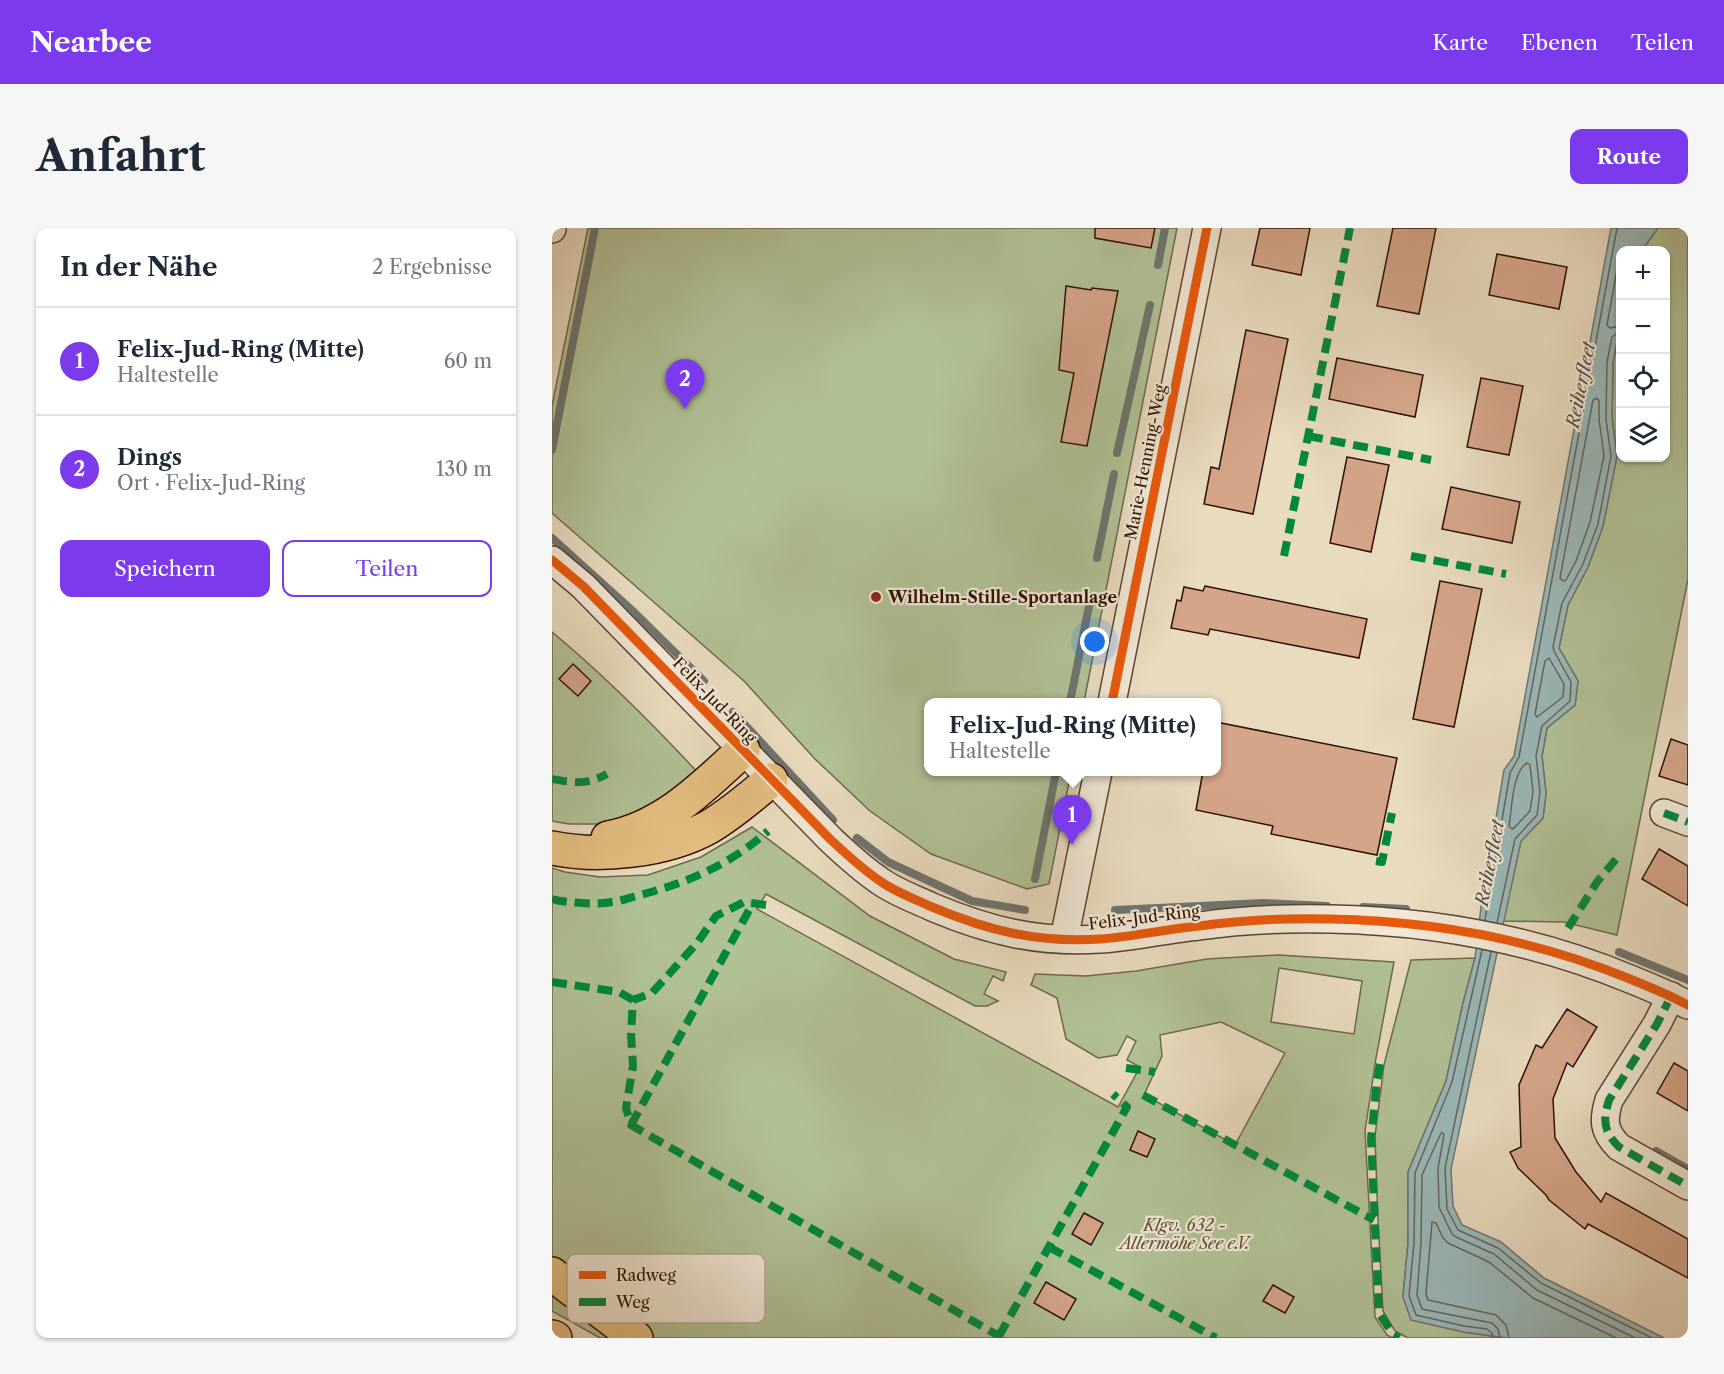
<!DOCTYPE html>
<html lang="de">
<head>
<meta charset="utf-8">
<style>
	:root { --surface:#fff; --page:#f6f6f7; --text:#1f2937; --muted:#747a83; --line:#e0e1e3; --accent:#7c3aed }
	body { margin:0; font-family:"Libre Caslon Text",serif; background:var(--page); color:var(--text) }
	.controls { position:absolute; right:18px; top:18px; display:grid; overflow:hidden; border-radius:12px; box-shadow:0 2px 4px #0004 }
	.controls button { width:54px; height:54px; display:grid; place-items:center; padding:0; border:0; border-bottom:2px solid var(--line); background:var(--surface); color:var(--text); font:30px sans-serif }
	.you { position:absolute; left:543px; top:414px; width:21px; height:21px; margin:-15px; border:4px solid #fff; border-radius:50%; background:#1a73e8; box-shadow:0 0 0 9px #1a73e833 }
	.badge { display:grid; place-items:center; width:39px; height:39px; border-radius:50%; background:var(--accent); color:#fff; font-size:20px; font-weight:700 }
	.pin { position:absolute; translate:-50% -50px; filter:drop-shadow(0 2px 3px #0008) }
	.pin::after { content:''; position:absolute; top:32px; width:21px; height:18px; background:inherit; clip-path:polygon(0 0,100% 0,50% 100%) }
	.popup { position:absolute; left:372px; top:470px; width:297px; height:78px; box-sizing:border-box; display:grid; place-content:center; border-radius:12px; background:var(--surface); filter:drop-shadow(0 2px 4px #0005); font-size:20px; white-space:nowrap; color:var(--muted) }
	.popup b { font-size:22px; color:var(--text) }
	.popup::after { content:''; position:absolute; left:50%; top:100%; margin-left:-12px; border:12px solid transparent; border-top-color:var(--surface) }
	.list { margin:0; padding:0; list-style:none }
	h2 { display:flex; justify-content:space-between; align-items:center; height:78px; margin:0; padding:0 24px; font-size:26px }
	h2 small { font-size:20px; font-weight:400; color:var(--muted) }
	.list li { display:grid; grid-template-columns:39px 1fr auto; gap:18px; align-items:center; box-sizing:border-box; height:108px; padding:0 24px; border-top:2px solid var(--line) }
	.list b { display:block; font-size:22px; white-space:nowrap }
	.list p { margin:0; font-size:20px; white-space:nowrap; color:var(--muted) }
	.list em { font-size:20px; font-style:normal; color:var(--muted) }
	.actions { display:flex; gap:12px; padding:18px 24px }
	.actions a { flex:1; padding:14px 0; border:2px solid var(--accent); border-radius:12px; text-align:center; font-size:21px; color:var(--accent) }
	.actions .main { background:var(--accent); color:#fff }
	.icon { flex:none; width:33px; height:33px; fill:none; stroke:currentColor; stroke-width:2; stroke-linecap:round; stroke-linejoin:round }
	.map { position:relative; flex:none; width:1136px; height:1110px; overflow:hidden; border-radius:12px }
	header { display:flex; align-items:center; gap:36px; box-sizing:border-box; height:84px; padding:0 30px; background:var(--accent); color:#fff }
	header strong { font-size:28px }
	nav { display:flex; gap:33px; margin-inline-start:auto; font-size:21px }
	.intro { display:flex; align-items:center; justify-content:space-between; box-sizing:border-box; height:144px; padding:0 36px }
	h1 { margin:0; font-size:42px }
	.button { padding:15px 27px; border-radius:12px; background:var(--accent); color:#fff; font-size:21px; font-weight:700 }
	main { display:flex; gap:36px; padding:0 36px }
	aside { flex:1; background:var(--surface); border-radius:12px; box-shadow:0 2px 4px #0004 }
	.map>svg:first-child { display:block }
	.green { fill:#b1c196; stroke:#6f684b; stroke-width:1.5; fill-rule:evenodd }
	.water { fill:#9ab9ba; stroke:#6e7570; stroke-width:1.5 }
	.lines { fill:none; stroke-linecap:round; stroke-linejoin:round }
	.shore { stroke:#64645d; stroke-width:1.5 }
	.stream { stroke:#6e7570; stroke-width:8 }
	.building { fill:#d5a589; stroke:#2d0f00; stroke-width:1.5 }
	.minor-casing { stroke:#5c4230; stroke-width:30 }
	.highway-casing { stroke:#2d0f00; stroke-width:36 }
	.minor { stroke:#f1e8d6; stroke-width:27 }
	.highway { stroke:#e4be80; stroke-width:33 }
	.quiet { stroke:#00873e; stroke-width:8; stroke-dasharray:15 8; stroke-linecap:butt }
	.cycleway-casing { stroke:#f1e8d6; stroke-width:13 }
	.cycleway { stroke:#e8590c; stroke-width:9 }
	.poi-dot { fill:#8f2418; stroke:#f1e8d6; stroke-width:2 }
	.labels { text-anchor:middle; dominant-baseline:central; stroke-width:4.5; stroke-linejoin:round; paint-order:stroke }
	.street-label { font-size:16px; fill:#2d0f00; stroke:#f1e8d6 }
	.poi-label { font-size:16px; font-weight:bold; fill:#2d0f00; stroke:#f1e8d6; text-anchor:start }
	.park-label { font-size:16px; font-style:italic; fill:#5b4d34; stroke:#f1e8d6 }
	.water-label { font-size:18px; font-style:italic; fill:#534a41; stroke:#f1e8d6 }
	.key { fill:#f1e8d6; stroke:#b6a796; stroke-width:1.5 }
	.key-label { font-size:16px; fill:#2d0f00 }
</style>
</head>
<body>
<header>
<strong>Nearbee</strong>
<nav><a>Karte</a><a>Ebenen</a><a>Teilen</a></nav>
</header>
<div class="intro"><h1>Anfahrt</h1><a class="button">Route</a></div>
<main>
<aside>
<h2>In der Nähe<small>2 Ergebnisse</small></h2>
<ul class="list">
<li><span class="badge">1</span><div><b>Felix-Jud-Ring (Mitte)</b><p>Haltestelle</p></div><em>60 m</em></li>
<li><span class="badge">2</span><div><b>Dings</b><p>Ort · Felix-Jud-Ring</p></div><em>130 m</em></li>
</ul>
<div class="actions"><a class="main">Speichern</a><a>Teilen</a></div>
</aside>
<div class="map">
<svg width="1136" height="1110" viewBox="0 0 1136 1110">
	<rect width="100%" height="100%" fill="#e9dbc0"/>
	<filter id="stains"><feTurbulence type="fractalNoise" baseFrequency=".00333" numOctaves="4"/><feColorMatrix values="0 0 0 0 .2 0 0 0 0 .09 0 0 0 0 .02 0 0 0 .5 -.17"/></filter>
	<radialGradient id="worn" r=".72"><stop offset=".6" stop-color="#630" stop-opacity="0"/><stop offset="1" stop-color="#630" stop-opacity=".3"/></radialGradient>
	<g class="green">
		<polygon points="36,0 625,0 532,474 376,474 376,544 519,544 497,656 475,661 379,626 318,583 263,531 192,453 0,285 0,178"/>
		<polygon points="1106,0 1136,0 1136,351 1065,707 1012,694 951,693 969,613 991,590 994,565 990,528 995,500 1023,477 1026,453 1007,420 1016,377 1036,339 1051,298 1065,228 1060,190 1061,135 1068,98 1068,230 1114,230 1114,22 1090,22"/>
		<path d="M0,404C53,448 101,496 148,547L83,589L47,596H17L0,593Z"/>
		<path d="M200,599L318,688L402,731L454,744L451,753L441,748L432,766L446,773L435,778H423L214,666L205,681L566,879L588,839L575,832L584,813L575,808L565,827L546,830L514,811L505,770L479,757L483,746L534,748L584,743L655,731L726,727L842,734L824,830L813,903L823,1089L835,1107L841,1110H98L0,1034V640L13,644L48,649L96,647L149,629ZM727,740L810,753L802,806L719,794ZM669,794L733,825L683,917L592,867L610,828L608,807Z"/>
		<polygon points="923,730 911,775 894,853 856,944 856,1015 851,1069 911,1104 955,1110 856,1110 843,1103 831,1083 826,991 823,908 832,837 859,732"/>
		<polygon points="0,1062 63,1110 48,1110 0,1083"/>
	</g>
	<polygon class="water" points="1059,0 1106,0 1090,22 1068,22 1068,98 1061,135 1060,190 1065,228 1051,298 1036,339 1016,377 1007,420 1026,453 1023,477 995,500 990,528 994,565 991,590 969,613 899,941 901,978 910,997 949,1014 992,1050 1112,1110 955,1110 911,1104 859,1092 851,1069 856,1015 856,944 894,853 911,775 923,730 929,679 952,542 962,528"/>
	<g class="lines">
		<g class="shore">
			<polyline points="1068,25 1055,97 1058,100 1068,98"/>
			<polygon points="1045,170 1047,173 1047,191 1052,228 1038,294 1024,333 1014,352 1011,353 1008,350 1041,172"/>
			<polygon points="997,430 1012,456 1011,469 985,489 983,486 993,433"/>
			<path d="M975,535L978,537L981,564L978,583L962,600L960,601L957,598C960,581 960,544 975,535Z"/>
			<polyline points="933,692 958,545 967,529 1065,0"/>
			<polyline points="945,695 963,611 985,587 988,564 984,528 990,498 1018,473 1019,454 1002,423 1001,419 1010,375 1031,336 1046,296 1059,228 1054,191 1055,134 1060,109 1064,106 1068,105"/>
			<polyline points="930,722 900,854 863,945 862,1015 857,1068 864,1087 912,1098 935,1101 940,1105 941,1110"/>
			<polyline points="939,724 893,940 895,981 906,1002 946,1020 989,1055 1100,1110"/>
			<polyline points="948,1110 946,1101 940,1095 870,1081 865,1067 869,1015 870,947 889,905 891,905 892,907 886,940 887,979 900,1006 904,1009 942,1026 985,1062 1083,1110"/>
			<polyline points="957,1110 954,1097 944,1087 876,1072 874,1066 880,994 884,995 891,1010 896,1015 937,1034 981,1070 1064,1110"/>
		</g>
		<g class="stream">
			<polyline points="606,37 613,0"/>
			<polyline points="0,222 43,0"/>
			<polyline points="565,225 598,77"/>
			<polyline points="0,310 83,385 152,453"/>
			<polyline points="545,330 562,246"/>
			<polyline points="518,474 539,368"/>
			<polyline points="181,484 281,592"/>
			<polyline points="305,610 336,634 420,673 473,682"/>
			<polyline points="483,651 504,544"/>
			<polyline points="811,679 854,681"/>
			<polyline points="563,682 711,675 775,678"/>
			<polyline points="1067,724 1136,752"/>
			<polyline points="1104,923 1136,941"/>
		</g>
	</g>
	<g class="building">
		<polygon points="543,0 603,0 599,20 543,10"/>
		<polygon points="708,0 758,0 749,47 700,37"/>
		<polygon points="841,0 884,0 867,86 825,78"/>
		<polygon points="945,26 1015,39 1007,81 937,67"/>
		<polygon points="514,58 539,62 540,60 566,63 535,218 509,214 522,145 507,142"/>
		<polygon points="694,102 736,111 701,286 652,276 659,239 667,241"/>
		<polygon points="785,130 871,147 863,189 777,171"/>
		<polygon points="929,150 971,158 957,227 915,219"/>
		<polygon points="795,229 837,237 819,324 778,315"/>
		<polygon points="899,259 968,274 960,315 890,301"/>
		<polygon points="888,353 930,361 902,499 861,491"/>
		<polygon points="653,358 815,391 807,430 658,401 656,407 619,400 625,372 629,373 632,359 651,363"/>
		<polygon points="21,436 39,453 26,468 7,451"/>
		<polygon points="664,494 845,530 825,627 719,606 721,598 644,582 651,543 664,543"/>
		<polygon points="1119,511 1136,517 1136,557 1107,548"/>
		<polygon points="1107,621 1136,638 1136,678 1090,651"/>
		<polygon points="1015,781 1045,799 1021,839 1015,835 1001,871 1003,910 1024,944 1049,974 1054,965 1136,1011 1136,1050 1036,996 1033,1001 997,972 994,967 966,940 958,924 969,919 967,857 984,817 990,820"/>
		<polygon points="1122,835 1136,843 1136,883 1105,865"/>
		<polygon points="586,903 603,911 595,929 578,922"/>
		<polygon points="532,985 551,995 539,1017 520,1006"/>
		<polygon points="494,1054 524,1071 512,1092 482,1075"/>
		<polygon points="721,1057 742,1069 733,1085 711,1073"/>
	</g>
	<g class="lines">
		<g class="minor-casing">
			<g id="minor">
				<polyline points="0,1 0,0"/>
				<path d="M0,332L31,358L279,612C294,626 310,641 328,653C343,664 363,671 380,679C437,703 486,715 548,711C581,709 614,701 647,698C690,692 734,690 778,691C880,693 984,712 1078,751C1098,759 1117,767 1136,777"/>
				<polyline points="560,474 655,0"/>
				<polyline points="1112,585 1136,594"/>
				<polyline points="512,711 546,544"/>
				<path d="M1119,768L1105,796L1057,872C1051,892 1051,903 1067,919L1136,958"/>
			</g>
		</g>
		<g class="highway-casing">
			<g id="highway">
				<path d="M56,610C111,600 151,559 191,522"/>
				<path d="M0,620C47,630 114,623 157,599C179,586 200,568 219,552"/>
				<polyline points="0,1046 84,1110"/>
				<polyline points="0,1109 3,1110"/>
			</g>
		</g>
		<use href="#minor" class="minor"/>
		<use href="#highway" class="highway"/>
		<g class="quiet">
			<polyline points="756,208 879,232"/>
			<polyline points="732,328 798,0"/>
			<polyline points="859,328 954,346"/>
			<path d="M0,551C23,555 34,557 55,546"/>
			<polyline points="1112,585 1136,594"/>
			<polyline points="824,633 830,634 840,585"/>
			<path d="M0,671C15,675 45,677 60,674C70,673 79,669 88,667C135,655 179,636 216,603"/>
			<polyline points="214,677 192,674 164,688 145,715 100,765 81,772 79,806 81,838 74,880 79,897 447,1108 454,1110"/>
			<polyline points="1016,700 1045,654 1069,625"/>
			<polyline points="0,754 67,764 81,772"/>
			<path d="M1119,768L1105,796L1057,872C1051,892 1051,903 1067,919L1136,958"/>
			<polyline points="828,836 825,853 819,910 827,1085 841,1106 847,1110"/>
			<polyline points="574,840 603,844"/>
			<polyline points="591,867 822,992"/>
			<polyline points="79,897 201,675"/>
			<polyline points="497,1019 664,1110"/>
			<polyline points="447,1108 575,879 561,866"/>
		</g>
		<g class="cycleway-casing">
			<g id="cycleway">
				<path d="M0,332L31,358L279,612C294,626 310,641 328,653C343,664 363,671 380,679C437,703 486,715 548,711C581,709 614,701 647,698C690,692 734,690 778,691C880,693 984,712 1078,751C1098,759 1117,767 1136,777"/>
				<polyline points="560,474 655,0"/>
			</g>
		</g>
		<use href="#cycleway" class="cycleway"/>
	</g>
	<circle class="poi-dot" cx="324" cy="369" r="6"/>
	<g class="labels">
		<g class="street-label">
			<text transform="translate(593 234) rotate(-79)">Marie-Henning-Weg</text>
			<text transform="translate(163 472) rotate(46)">Felix-Jud-Ring</text>
			<text transform="translate(592 689) rotate(-7)">Felix-Jud-Ring</text>
		</g>
		<g class="poi-label">
			<text x="336" y="369">Wilhelm-Stille-Sportanlage</text>
		</g>
		<g class="park-label">
			<text x="633" y="997">Klgv. 632 -<tspan x="633" dy="18">Allermöhe See e.V.</tspan></text>
		</g>
		<g class="water-label">
			<text transform="translate(1029 157) rotate(-79)">Reiherfleet</text>
			<text transform="translate(938 635) rotate(-79)">Reiherfleet</text>
		</g>
	</g>
	<rect x="15" y="1026" width="198" height="69" rx="9" class="key"/>
	<rect x="27" y="1043" width="27" height="8" fill="#e8590c"/>
	<rect x="27" y="1070" width="27" height="8" fill="#00873e"/>
	<g class="key-label">
		<text x="64" y="1053">Radweg</text>
		<text x="64" y="1080">Weg</text>
	</g>
	<rect width="100%" height="100%" filter="url(#stains)"/>
	<rect width="100%" height="100%" fill="url(#worn)"/>
</svg>
<div class="controls">
<button>+</button>
<button>−</button>
<button><svg class="icon" aria-label="locate" viewBox="0 0 24 24"><circle cx="12" cy="12" r="6"/><path d="M12 2v4M12 18v4M2 12h4M18 12h4"/></svg></button>
<button><svg class="icon" aria-label="layers" viewBox="0 0 24 24"><path d="M12 4l9 5-9 5-9-5zM3 14l9 5 9-5"/></svg></button>
</div>
<div class="you"></div>
<div class="pin badge" style="left:520px;top:617px">1</div>
<div class="popup"><b>Felix-Jud-Ring (Mitte)</b>Haltestelle</div>
<div class="pin badge" style="left:133px;top:181px">2</div>
</div>
</main>
</body>
</html>
